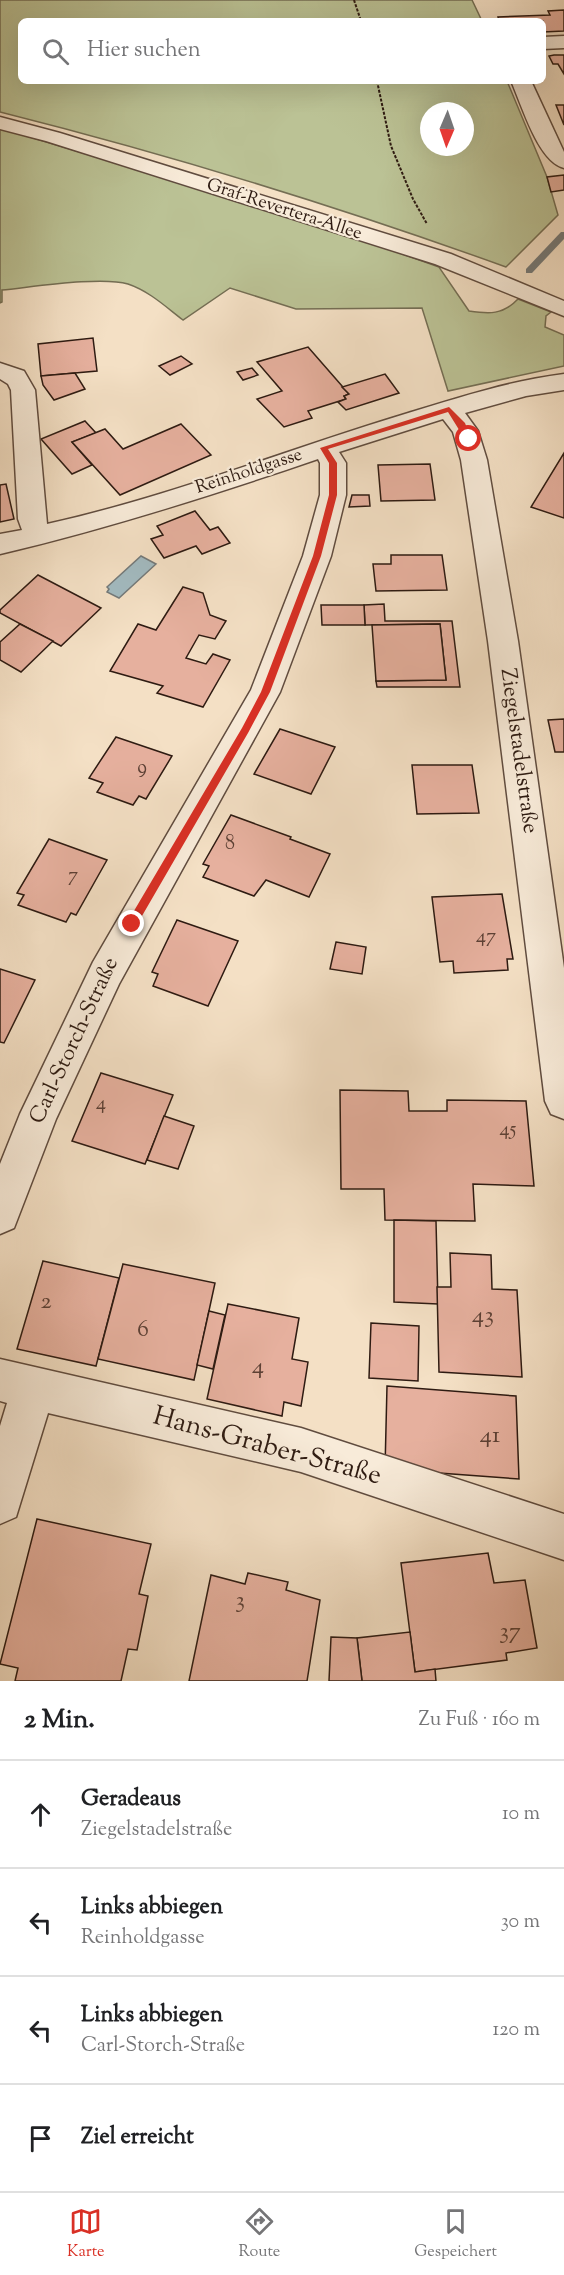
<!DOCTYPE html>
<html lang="de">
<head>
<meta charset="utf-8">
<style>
	:root { --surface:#fff; --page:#f2f2f2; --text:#202124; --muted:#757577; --line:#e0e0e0; --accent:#d93025 }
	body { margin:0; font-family:"Sorts Mill Goudy",serif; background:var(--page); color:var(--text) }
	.compass { position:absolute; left:420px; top:102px; width:54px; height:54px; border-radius:50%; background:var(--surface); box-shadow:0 6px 24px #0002; rotate:182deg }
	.stop { position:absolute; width:18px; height:18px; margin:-14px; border:4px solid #d93025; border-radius:50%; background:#fff }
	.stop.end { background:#d93025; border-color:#fff; box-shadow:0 2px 6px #0008 }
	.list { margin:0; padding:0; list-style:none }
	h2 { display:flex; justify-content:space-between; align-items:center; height:78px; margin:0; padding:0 24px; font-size:26px }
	h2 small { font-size:20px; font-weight:400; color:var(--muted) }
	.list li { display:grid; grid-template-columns:39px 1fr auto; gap:18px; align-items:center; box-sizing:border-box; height:108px; padding:0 24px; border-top:2px solid var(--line) }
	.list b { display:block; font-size:22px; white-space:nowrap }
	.list p { margin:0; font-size:20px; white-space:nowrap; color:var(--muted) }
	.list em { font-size:20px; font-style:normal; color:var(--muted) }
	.icon { flex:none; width:33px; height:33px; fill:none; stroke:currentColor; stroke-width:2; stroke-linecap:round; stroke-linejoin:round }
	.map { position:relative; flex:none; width:564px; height:1681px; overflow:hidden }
	.search { position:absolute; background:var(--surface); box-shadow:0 6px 24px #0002; left:18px; right:18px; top:18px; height:66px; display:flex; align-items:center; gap:15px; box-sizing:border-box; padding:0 21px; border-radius:9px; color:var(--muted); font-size:22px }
	.sheet { height:510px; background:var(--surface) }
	nav { display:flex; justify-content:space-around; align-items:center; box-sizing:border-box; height:84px; border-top:2px solid var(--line); background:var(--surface); font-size:16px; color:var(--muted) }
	nav a { display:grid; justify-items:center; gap:3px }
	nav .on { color:var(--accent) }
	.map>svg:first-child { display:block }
	.green { fill:#bbc295; stroke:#746e54; stroke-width:1.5; fill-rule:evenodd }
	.water { fill:#a2bac0; stroke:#747a7a; stroke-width:1.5 }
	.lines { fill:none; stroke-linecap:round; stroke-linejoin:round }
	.stream { fill:#747a7a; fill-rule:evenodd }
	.building { fill:#e6b09e; stroke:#2e1b12; stroke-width:1.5 }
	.minor-casing { stroke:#604c3f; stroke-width:3 }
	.path { stroke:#2e1b12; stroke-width:2; stroke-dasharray:3 1.5; stroke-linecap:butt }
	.minor { fill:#f8ebd9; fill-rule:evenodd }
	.route { fill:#d93025 }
	.labels { text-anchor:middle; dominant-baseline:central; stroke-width:4.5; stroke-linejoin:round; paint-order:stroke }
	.far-street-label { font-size:18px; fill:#2e1b12; stroke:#f8ebd9 }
	.number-label { font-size:20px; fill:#5c4035 }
	.street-label { font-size:22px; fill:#2e1b12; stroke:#f8ebd9 }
	.near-number-label { font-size:24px; fill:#5c4035 }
	.near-street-label { font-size:27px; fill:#2e1b12; stroke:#f8ebd9 }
</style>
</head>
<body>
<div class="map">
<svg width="564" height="1681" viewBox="0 0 564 1681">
	<rect width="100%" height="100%" fill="#f4e0c5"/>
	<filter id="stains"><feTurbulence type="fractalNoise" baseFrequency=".00333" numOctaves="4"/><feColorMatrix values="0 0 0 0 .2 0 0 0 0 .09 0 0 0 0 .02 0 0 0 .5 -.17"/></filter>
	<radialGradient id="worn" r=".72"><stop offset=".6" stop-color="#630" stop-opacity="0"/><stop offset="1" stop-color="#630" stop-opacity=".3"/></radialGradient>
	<g class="green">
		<path d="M0,0H472L482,21H21V81H507L547,177L558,215L506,267C340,207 171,155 0,112ZM429,111H465V147H429Z"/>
		<path d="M0,128L318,224L439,267L469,311C489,314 503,315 518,299L551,312L546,316L545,327L564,335V366L448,391L422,308L296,309L230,288L183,320C166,307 149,291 128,284C101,276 33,287 2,290V302L0,303Z"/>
	</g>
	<polygon class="water" points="141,556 156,564 119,598 107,592 109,589 107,587"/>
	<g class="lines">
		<polygon class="stream" points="561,232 564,232 564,239 532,273 526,273 526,269"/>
	</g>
	<g class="building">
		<polygon points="564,10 564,31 543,32 543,21 499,21 498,17 550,15 548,11"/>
		<polygon points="554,55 564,55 564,74 558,64 553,64 549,56"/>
		<polygon points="556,105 564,105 564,125"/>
		<polygon points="564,175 564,190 551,192 547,177"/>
		<polygon points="93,338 97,371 41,376 38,344"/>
		<polygon points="308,347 349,394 344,396 346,399 308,411 312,418 284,427 257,399 282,391 257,362"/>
		<polygon points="181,356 192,364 170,375 159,366"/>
		<polygon points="252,368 258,375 243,380 237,372"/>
		<polygon points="75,373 85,389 54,400 43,385 41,376"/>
		<polygon points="385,374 399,393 346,410 338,402 346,399 344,396 349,394 342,387"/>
		<polygon points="85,421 96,433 72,442 92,465 72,474 41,439"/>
		<polygon points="181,424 211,455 120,495 72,442 105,429 123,449"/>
		<polygon points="564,453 564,518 531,507"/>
		<polygon points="430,464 435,500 381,501 378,465"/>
		<polygon points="6,484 14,519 0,522 0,485"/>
		<polygon points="352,495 369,495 370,506 349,507"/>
		<polygon points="195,511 210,530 218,527 230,543 202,554 196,546 164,558 151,539 163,535 157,526"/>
		<polygon points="391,555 442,555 447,590 376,591 373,564 391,564"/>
		<polygon points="38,575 101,608 61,646 0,613 0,610"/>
		<polygon points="183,587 203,593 210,615 226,621 215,639 199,635 186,658 206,664 213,654 230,660 203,707 157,693 163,686 110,671 138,624 156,630"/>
		<polygon points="384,604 385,621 452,621 460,687 377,687 376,681 446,680 440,624 365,625 364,605"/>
		<polygon points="321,605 364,605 365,625 322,625"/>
		<polygon points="20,624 53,641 21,672 0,660 0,642"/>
		<polygon points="440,624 446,680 376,681 372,625"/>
		<polygon points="564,719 564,752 555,752 548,720"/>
		<polygon points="280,729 335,747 311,794 254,774"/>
		<polygon points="116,737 172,756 146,799 139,796 133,805 97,792 103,783 89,778"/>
		<polygon points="412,765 472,765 479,813 417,814"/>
		<polygon points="231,815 291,837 290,839 330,854 309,897 266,880 254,896 203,877 209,866 203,864"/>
		<polygon points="49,839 107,860 76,915 71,913 66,922 18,905 24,895 17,893"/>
		<polygon points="502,894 513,959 507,959 508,970 454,973 453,961 440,962 432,897"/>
		<polygon points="177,920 238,941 208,1006 153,986 158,974 152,972"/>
		<polygon points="336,942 366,947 362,974 330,969"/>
		<polygon points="0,969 35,980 4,1043 0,1042"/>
		<polygon points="101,1073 173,1095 145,1164 72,1141"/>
		<polygon points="340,1090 408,1091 409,1111 447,1111 447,1100 526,1101 534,1186 473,1184 475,1221 385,1220 384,1189 341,1189"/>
		<polygon points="164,1116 194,1126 178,1169 147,1160"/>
		<polygon points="394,1220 436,1221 438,1304 394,1302"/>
		<polygon points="450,1253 491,1255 492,1289 517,1290 522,1377 439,1372 437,1287 451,1287"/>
		<polygon points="43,1261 119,1278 96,1366 17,1349"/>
		<polygon points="123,1264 215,1283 194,1380 98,1359"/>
		<polygon points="228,1304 299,1318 292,1359 308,1362 301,1406 284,1402 282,1416 207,1399"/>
		<polygon points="209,1311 225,1315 213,1369 197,1365"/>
		<polygon points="371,1323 419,1326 418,1381 369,1378"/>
		<polygon points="387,1386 516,1396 519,1479 385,1469"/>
		<polygon points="37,1519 151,1544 139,1594 148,1596 137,1650 128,1649 121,1681 15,1681 18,1668 0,1664"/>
		<polygon points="488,1553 494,1583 525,1580 537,1648 506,1653 507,1660 415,1672 401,1563"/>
		<polygon points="248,1573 288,1582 286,1590 320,1600 307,1681 189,1681 211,1575 245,1584"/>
		<polygon points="410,1632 415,1672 435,1669 436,1681 362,1681 357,1638"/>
		<polygon points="331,1637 357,1638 362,1681 329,1681"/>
	</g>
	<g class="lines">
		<g class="minor-casing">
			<g id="minor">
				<polygon points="564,36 564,48 543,49 543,37"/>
				<path d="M511,81H531L564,152V168C538,162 522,105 511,81Z"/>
				<polygon points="0,117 60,133 451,254 564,301 564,316 435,264 46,141 0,129"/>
				<path d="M0,363L24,371L35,390L47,524C169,497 286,450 405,414C457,398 509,381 564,374V390L526,396L465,413L478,431L487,460L518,641L564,968V1119L551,1114L545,1101L488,641L461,460L453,432L443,419L339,452L346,463V495L331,556L280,692L119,984L56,1119L14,1228L0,1234V1164L20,1114L93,962L251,690L303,556L320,495V463L318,459C213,495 107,529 0,554V534L22,530L18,519L11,390L8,384L0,379Z"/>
				<polygon points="0,1359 301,1428 564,1514 564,1560 301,1472 48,1413 16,1517 0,1524 0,1426 7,1403 0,1401"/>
			</g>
		</g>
		<g class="path">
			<polyline points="354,0 361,21"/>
			<polyline points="377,81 391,146 413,199 427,224"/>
		</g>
		<use href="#minor" class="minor"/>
	</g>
	<polygon class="route" points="449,407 465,423 472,441 466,441 448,412 328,449 337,463 337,495 321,556 270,692 248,733 135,928 128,928 128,921 242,728 261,692 313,556 329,495 329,463 320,448"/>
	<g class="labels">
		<g class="far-street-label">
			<text transform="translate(284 210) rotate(18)">Graf-Revertera-Allee</text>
			<text transform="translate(249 472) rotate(-18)">Reinholdgasse</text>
		</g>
		<g class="number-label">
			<text x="142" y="768">9</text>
			<text x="230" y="844">8</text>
			<text x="73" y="876">7</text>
			<text x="486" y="937">47</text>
			<text x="101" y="1104">4</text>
			<text x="508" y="1130">45</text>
		</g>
		<g class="street-label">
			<text transform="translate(518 751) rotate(82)">Ziegelstadelstraße</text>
			<text transform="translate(75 1041) rotate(-65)">Carl-Storch-Straße</text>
		</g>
		<g class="near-number-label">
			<text x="46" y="1302">2</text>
			<text x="483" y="1316">43</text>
			<text x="143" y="1330">6</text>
			<text x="258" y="1367">4</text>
			<text x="490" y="1436">41</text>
			<text x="240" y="1601">3</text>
			<text x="510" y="1632">37</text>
		</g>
		<g class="near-street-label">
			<text transform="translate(267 1447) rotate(15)">Hans-Graber-Straße</text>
		</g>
	</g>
	<rect width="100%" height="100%" filter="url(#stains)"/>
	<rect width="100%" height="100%" fill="url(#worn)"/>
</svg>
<svg class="compass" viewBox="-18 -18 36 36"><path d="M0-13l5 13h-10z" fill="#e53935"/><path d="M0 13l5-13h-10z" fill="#757577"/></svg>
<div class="stop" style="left:469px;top:439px"></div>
<div class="stop end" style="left:132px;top:924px"></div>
<div class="search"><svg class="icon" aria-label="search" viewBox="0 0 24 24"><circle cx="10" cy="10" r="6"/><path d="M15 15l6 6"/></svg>Hier suchen</div>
</div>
<section class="sheet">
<h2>2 Min.<small>Zu Fuß · 160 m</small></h2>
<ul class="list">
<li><svg class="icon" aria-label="ahead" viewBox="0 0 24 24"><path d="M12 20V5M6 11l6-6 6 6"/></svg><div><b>Geradeaus</b><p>Ziegelstadelstraße</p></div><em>10 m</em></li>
<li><svg class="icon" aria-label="left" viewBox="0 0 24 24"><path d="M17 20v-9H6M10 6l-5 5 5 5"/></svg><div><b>Links abbiegen</b><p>Reinholdgasse</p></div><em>30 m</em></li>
<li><svg class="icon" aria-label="left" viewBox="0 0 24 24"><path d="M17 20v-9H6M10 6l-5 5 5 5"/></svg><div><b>Links abbiegen</b><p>Carl-Storch-Straße</p></div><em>120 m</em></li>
<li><svg class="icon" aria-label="arrive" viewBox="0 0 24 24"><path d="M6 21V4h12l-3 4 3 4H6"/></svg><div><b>Ziel erreicht</b></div></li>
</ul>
</section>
<nav>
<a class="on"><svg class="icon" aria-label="map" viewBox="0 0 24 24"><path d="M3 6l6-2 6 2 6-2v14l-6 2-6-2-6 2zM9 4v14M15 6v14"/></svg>Karte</a>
<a><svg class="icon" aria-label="directions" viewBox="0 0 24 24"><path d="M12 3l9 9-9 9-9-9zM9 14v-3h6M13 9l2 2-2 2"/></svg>Route</a>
<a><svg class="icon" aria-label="saved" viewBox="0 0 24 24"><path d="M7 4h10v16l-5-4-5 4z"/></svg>Gespeichert</a>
</nav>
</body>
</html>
